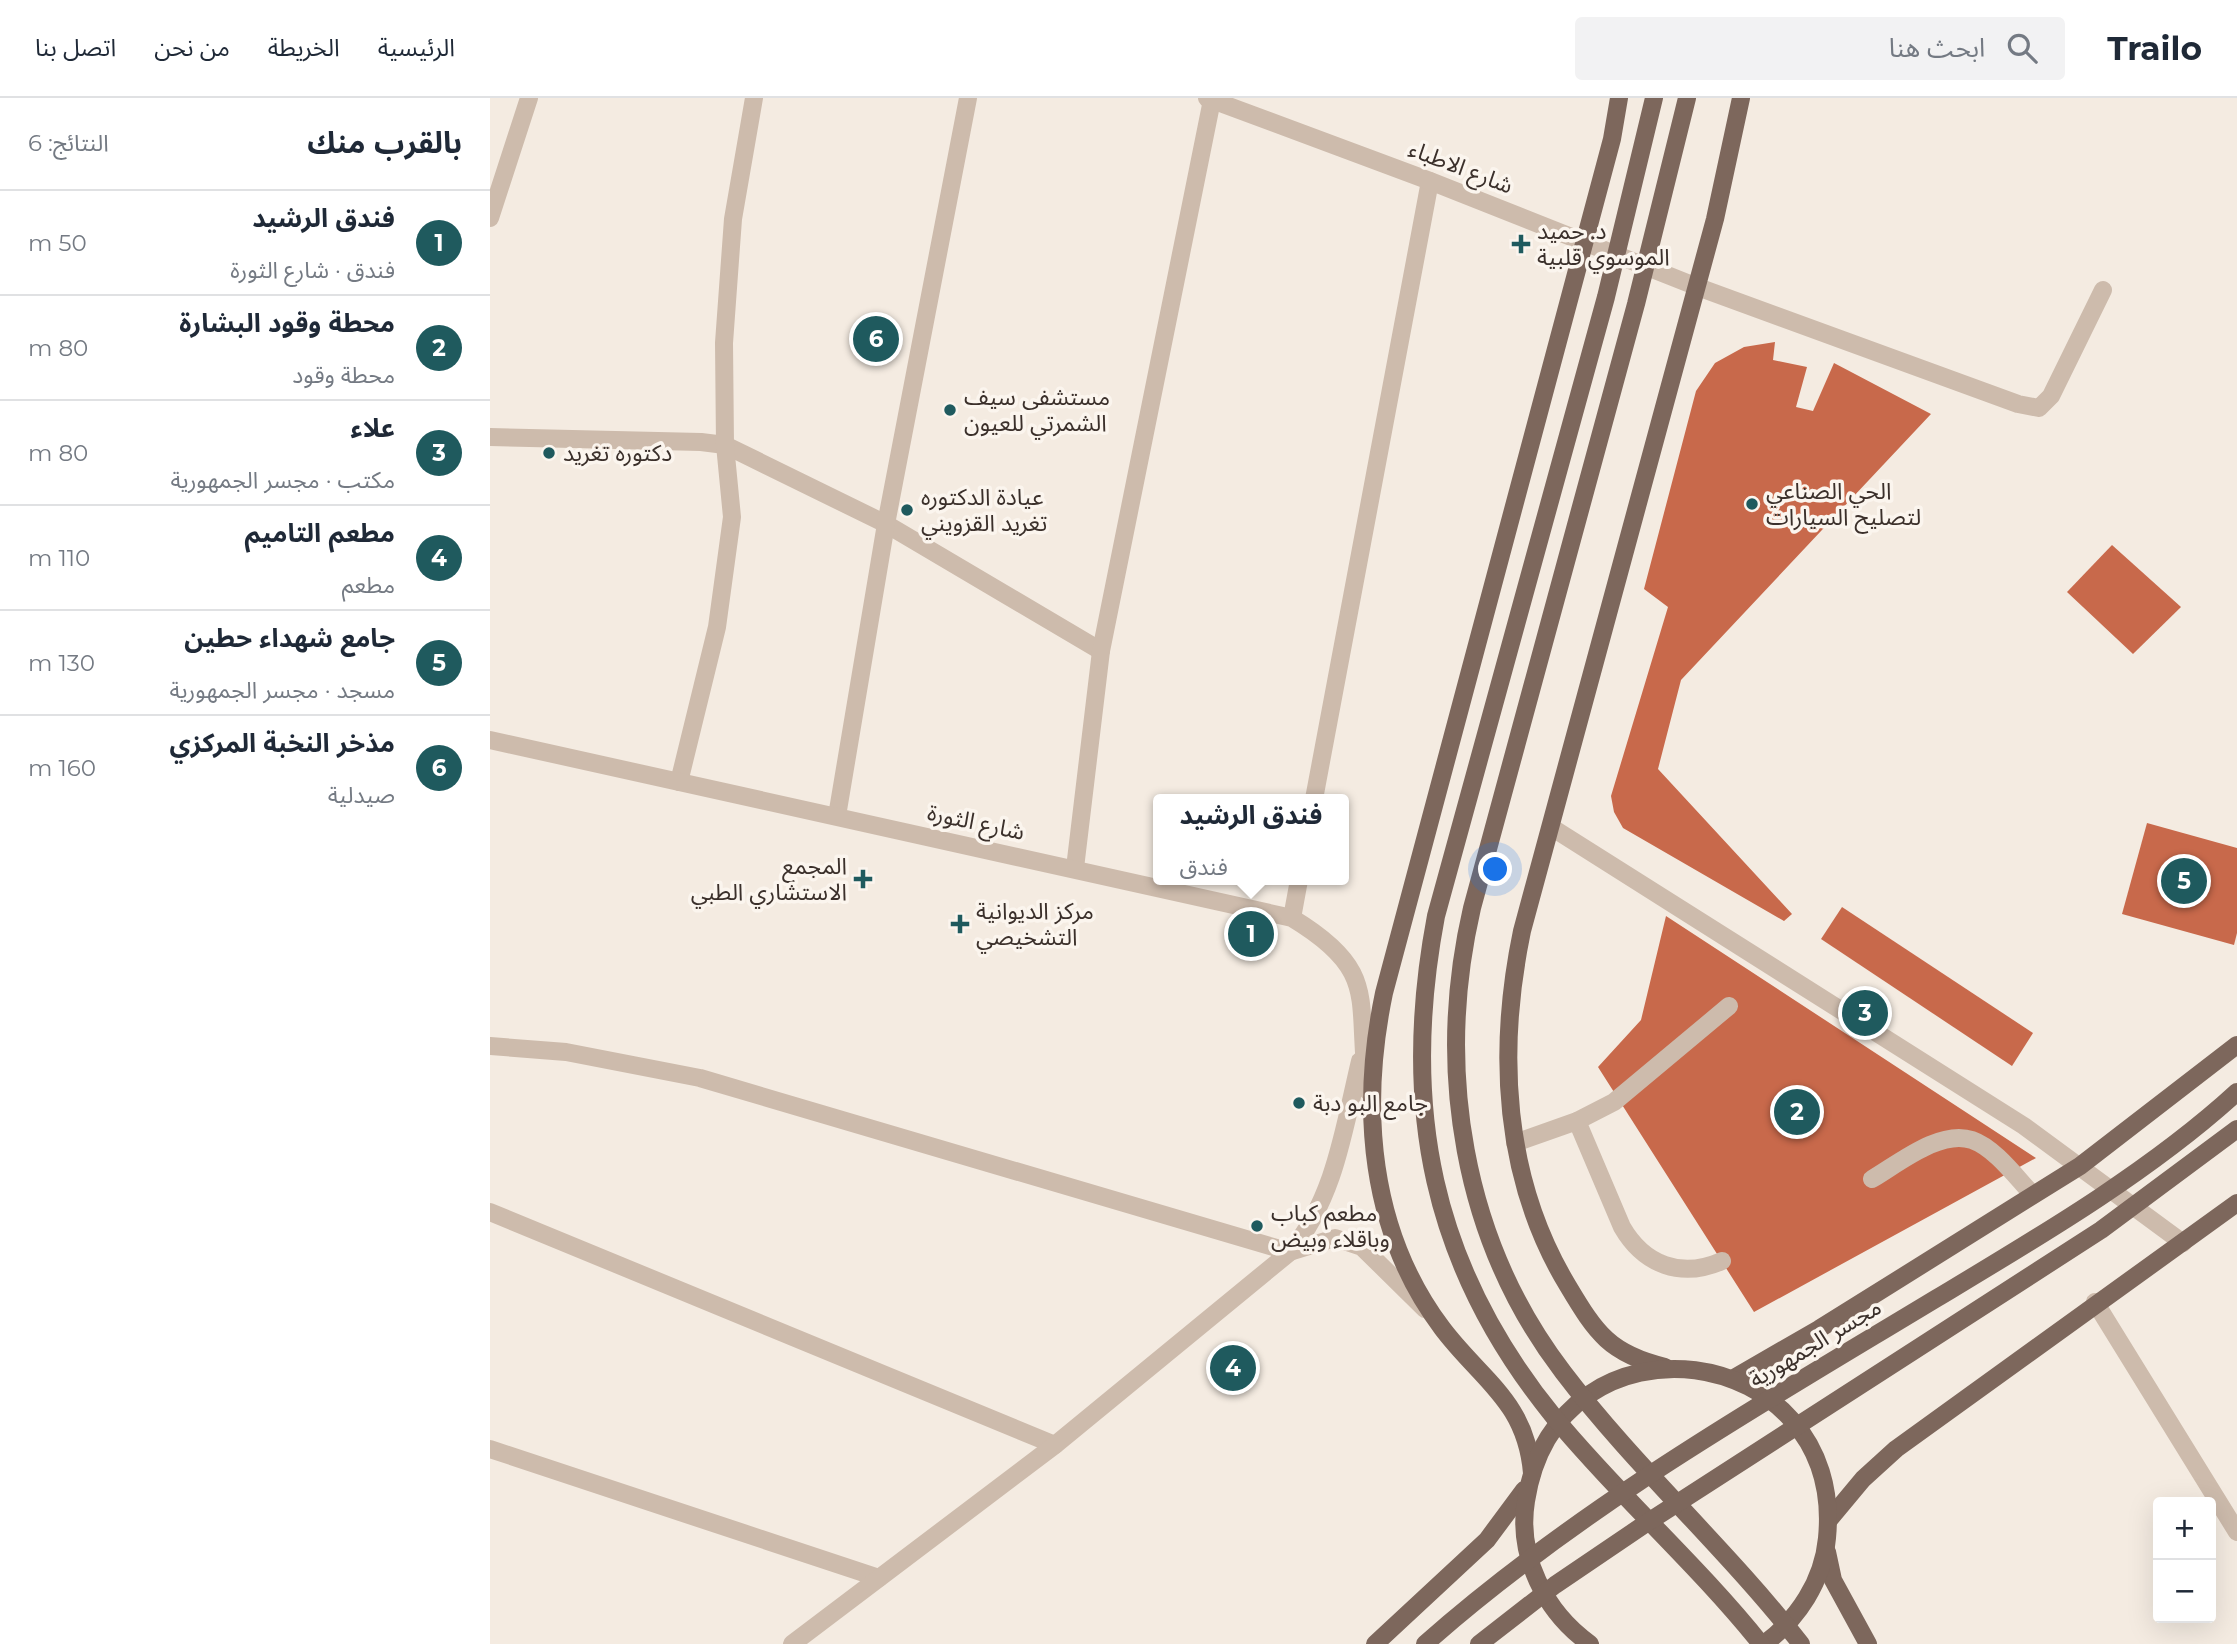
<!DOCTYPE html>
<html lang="ar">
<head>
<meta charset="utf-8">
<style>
	:root { --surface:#fff; --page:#f2f2f3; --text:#1f2937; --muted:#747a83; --line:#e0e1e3; --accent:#1f5a5e }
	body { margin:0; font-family:Montserrat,"Noto Sans Arabic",sans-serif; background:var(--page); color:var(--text); direction:rtl }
	.controls { position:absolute; right:21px; bottom:21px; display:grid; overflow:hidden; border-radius:7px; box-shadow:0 7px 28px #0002 }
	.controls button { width:63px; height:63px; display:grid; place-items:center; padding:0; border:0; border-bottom:2px solid var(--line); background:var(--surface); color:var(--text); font:35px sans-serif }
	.you { position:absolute; left:1006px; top:772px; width:24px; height:24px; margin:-18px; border:5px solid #fff; border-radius:50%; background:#1a73e8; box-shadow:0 0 0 10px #1a73e833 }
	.badge { display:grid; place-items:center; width:46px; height:46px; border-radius:50%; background:var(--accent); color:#fff; font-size:23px; font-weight:700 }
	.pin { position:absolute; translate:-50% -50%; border:4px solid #fff; box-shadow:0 2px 7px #0006 }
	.popup { position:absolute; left:663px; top:696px; width:196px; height:91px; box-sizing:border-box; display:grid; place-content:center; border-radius:7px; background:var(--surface); filter:drop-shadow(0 2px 5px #0005); font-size:23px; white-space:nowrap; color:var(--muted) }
	.popup b { font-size:26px; color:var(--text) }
	.popup::after { content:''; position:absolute; left:50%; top:100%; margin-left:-14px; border:14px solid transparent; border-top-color:var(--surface) }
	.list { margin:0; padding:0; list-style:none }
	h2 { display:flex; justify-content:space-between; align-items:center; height:91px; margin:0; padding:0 28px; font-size:30px }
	h2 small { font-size:23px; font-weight:400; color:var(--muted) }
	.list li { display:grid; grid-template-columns:46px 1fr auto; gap:21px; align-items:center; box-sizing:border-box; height:105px; padding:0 28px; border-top:2px solid var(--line) }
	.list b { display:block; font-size:26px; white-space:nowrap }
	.list p { margin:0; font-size:23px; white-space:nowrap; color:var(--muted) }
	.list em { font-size:23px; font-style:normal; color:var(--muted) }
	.icon { flex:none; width:38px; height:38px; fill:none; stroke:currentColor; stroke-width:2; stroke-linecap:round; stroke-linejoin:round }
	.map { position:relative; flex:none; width:1747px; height:1546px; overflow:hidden; direction:ltr }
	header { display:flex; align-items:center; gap:42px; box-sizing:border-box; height:98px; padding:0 35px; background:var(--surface); border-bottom:2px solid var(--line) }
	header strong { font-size:33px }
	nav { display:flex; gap:38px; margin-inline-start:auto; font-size:24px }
	.search { width:490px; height:63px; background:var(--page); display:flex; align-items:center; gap:18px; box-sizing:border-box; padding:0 24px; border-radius:7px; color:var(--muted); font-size:26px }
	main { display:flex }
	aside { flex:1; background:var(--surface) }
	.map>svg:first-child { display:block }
	.building { fill:#c8694b }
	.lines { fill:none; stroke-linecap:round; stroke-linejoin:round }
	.service { stroke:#cdbbac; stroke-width:18 }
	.minor { stroke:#cdbbac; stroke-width:18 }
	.tertiary { stroke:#cdbbac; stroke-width:18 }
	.primary { stroke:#7d675c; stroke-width:18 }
	.primary-bridge { stroke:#7d675c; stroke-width:18 }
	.poi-dot { fill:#1f5a5e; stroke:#fbf5ee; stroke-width:2.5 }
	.labels { text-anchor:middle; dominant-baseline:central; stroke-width:7; stroke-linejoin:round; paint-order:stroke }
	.street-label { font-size:23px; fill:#3b302b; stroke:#fbf5ee }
	.poi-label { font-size:23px; fill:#3b302b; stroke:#fbf5ee; text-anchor:start }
</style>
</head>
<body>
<header>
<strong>Trailo</strong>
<div class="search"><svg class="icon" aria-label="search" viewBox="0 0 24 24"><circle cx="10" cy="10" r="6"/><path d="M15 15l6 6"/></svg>ابحث هنا</div>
<nav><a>الرئيسية</a><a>الخريطة</a><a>من نحن</a><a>اتصل بنا</a></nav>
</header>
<main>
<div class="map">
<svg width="1747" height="1546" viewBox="0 0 1747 1546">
	<rect width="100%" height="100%" fill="#f4ebe1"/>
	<g class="building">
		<polygon points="1285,244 1283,262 1317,269 1306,309 1323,313 1344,265 1441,316 1191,582 1168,671 1302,816 1294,823 1133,730 1124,714 1121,698 1178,509 1154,491 1206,293 1225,265 1254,249"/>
		<polygon points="1622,447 1691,509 1643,556 1577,494"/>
		<polygon points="1657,725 1747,750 1747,835 1744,847 1632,816"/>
		<polygon points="1352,809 1543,935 1522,968 1331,841"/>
		<polygon points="1176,818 1546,1060 1264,1214 1108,969 1151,922"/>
	</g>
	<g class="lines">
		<g class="service">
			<polyline points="1205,188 1528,306 1549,310 1561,298 1613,192"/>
			<polyline points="1061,729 1534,1028 1693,1145"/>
			<path d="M1087,1023L1132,1129C1154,1167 1191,1181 1232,1163"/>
			<polyline points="1025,1045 1087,1023 1124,1004 1239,908"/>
			<path d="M1382,1081C1408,1066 1450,1031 1482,1042C1505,1050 1526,1079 1543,1097"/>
		</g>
		<g class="minor">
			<polyline points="0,120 39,0"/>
			<polyline points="0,339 211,344 235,347 396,426 611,553"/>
			<polyline points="189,684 227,529 242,419 235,347 234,245 243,121 264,0"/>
			<polyline points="824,701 940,83"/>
			<polyline points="347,718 396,426 478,0"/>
			<polyline points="585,770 611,553 722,2"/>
			<polyline points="802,820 809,782"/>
			<polyline points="0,948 76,954 210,980 800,1154"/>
			<polyline points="0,1114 565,1347"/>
			<polyline points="1605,1204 1747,1434"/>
			<polyline points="0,1351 389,1480"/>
		</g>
		<g class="tertiary">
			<polyline points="717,0 940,83 1205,188"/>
			<path d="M0,642L802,820C893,875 864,903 878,993"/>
			<polyline points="803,1153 845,1140 872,1149 935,1211"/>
			<path d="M302,1546L565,1347L800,1154C845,1100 854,1030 870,963"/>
		</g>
		<g class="primary">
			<path d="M1175,1269C1120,1256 1106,1235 1078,1188C1013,1081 1007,953 1032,833L1225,121L1251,0"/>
			<polyline points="1244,1280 1329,1231 1590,1068 1747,947"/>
			<path d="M1042,1375C1036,1303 991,1282 952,1230C879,1133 870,1010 894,895L1122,41L1129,0"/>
			<polyline points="1338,1423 1373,1381 1406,1351 1747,1105"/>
			<polyline points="1337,1454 1343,1482 1378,1546"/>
			<polyline points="885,1546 997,1442 1034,1392"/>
			<path d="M1100,1546C1055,1514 1027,1458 1036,1403C1067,1203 1356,1242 1337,1440C1333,1483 1308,1521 1274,1546"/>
		</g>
		<g class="primary-bridge">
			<path d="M1164,0L1116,199L946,818C910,1008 941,1168 1064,1319C1129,1398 1207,1466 1271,1546"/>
			<path d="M1197,0L1146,206L982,810C945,970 972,1142 1073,1274C1146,1370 1237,1451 1311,1546"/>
			<path d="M935,1546C1090,1409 1270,1307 1447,1200C1547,1140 1661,1073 1747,994"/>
			<polyline points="989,1546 1065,1487 1155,1426 1611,1132 1747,1031"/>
		</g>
	</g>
	<g class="poi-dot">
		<path d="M1027.5 135.5h7v7h7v7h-7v7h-7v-7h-7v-7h7z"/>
		<circle cx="460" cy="312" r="7"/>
		<circle cx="59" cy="355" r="7"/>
		<circle cx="1262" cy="406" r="7"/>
		<circle cx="417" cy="412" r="7"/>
		<path d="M369.5 770.5h7v7h7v7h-7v7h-7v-7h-7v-7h7z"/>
		<path d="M466.5 815.5h7v7h7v7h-7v7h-7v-7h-7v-7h7z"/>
		<circle cx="809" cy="1005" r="7"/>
		<circle cx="767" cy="1128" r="7"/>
	</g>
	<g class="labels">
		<g class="street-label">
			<text transform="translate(971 69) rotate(21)">شارع الاطباء</text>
			<text transform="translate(486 724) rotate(12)">شارع الثورة</text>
			<text transform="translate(1325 1245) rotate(-31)">مجسر الجمهورية</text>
		</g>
		<g class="poi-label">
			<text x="1047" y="133">د. حميد<tspan x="1047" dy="26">الموسوي قلبية</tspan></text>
			<text x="474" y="299">مستشفى سيف<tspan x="474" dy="26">الشمرتي للعيون</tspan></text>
			<text x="73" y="355">دكتوره تغريد</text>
			<text x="1276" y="393">الحي الصناعي<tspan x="1276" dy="26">لتصليح السيارات</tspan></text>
			<text x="431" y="399">عيادة الدكتوره<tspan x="431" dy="26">تغريد القزويني</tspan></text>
			<text x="357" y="768" text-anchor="end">المجمع<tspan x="357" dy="26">الاستشاري الطبي</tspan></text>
			<text x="486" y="813">مركز الديوانية<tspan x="486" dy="26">التشخيصي</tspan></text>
			<text x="823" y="1005">جامع البو دبة</text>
			<text x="781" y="1115">مطعم كباب<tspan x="781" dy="26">وباقلاء وبيض</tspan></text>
		</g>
	</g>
</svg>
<div class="controls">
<button>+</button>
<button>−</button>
</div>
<div class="you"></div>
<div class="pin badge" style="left:761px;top:836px">1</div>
<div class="popup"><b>فندق الرشيد</b>فندق</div>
<div class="pin badge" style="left:1307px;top:1014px">2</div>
<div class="pin badge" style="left:1375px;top:915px">3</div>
<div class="pin badge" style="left:743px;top:1270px">4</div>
<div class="pin badge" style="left:1694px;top:783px">5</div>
<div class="pin badge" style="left:386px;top:241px">6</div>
</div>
<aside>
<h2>بالقرب منك<small>النتائج: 6</small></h2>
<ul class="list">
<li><span class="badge">1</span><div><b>فندق الرشيد</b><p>فندق · شارع الثورة</p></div><em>50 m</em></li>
<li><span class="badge">2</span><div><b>محطة وقود البشارة</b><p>محطة وقود</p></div><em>80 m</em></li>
<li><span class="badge">3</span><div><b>علاء</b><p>مكتب · مجسر الجمهورية</p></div><em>80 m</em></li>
<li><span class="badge">4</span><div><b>مطعم التاميم</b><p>مطعم</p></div><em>110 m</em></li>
<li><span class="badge">5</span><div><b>جامع شهداء حطين</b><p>مسجد · مجسر الجمهورية</p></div><em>130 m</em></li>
<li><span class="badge">6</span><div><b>مذخر النخبة المركزي</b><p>صيدلية</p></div><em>160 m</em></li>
</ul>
</aside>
</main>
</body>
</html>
